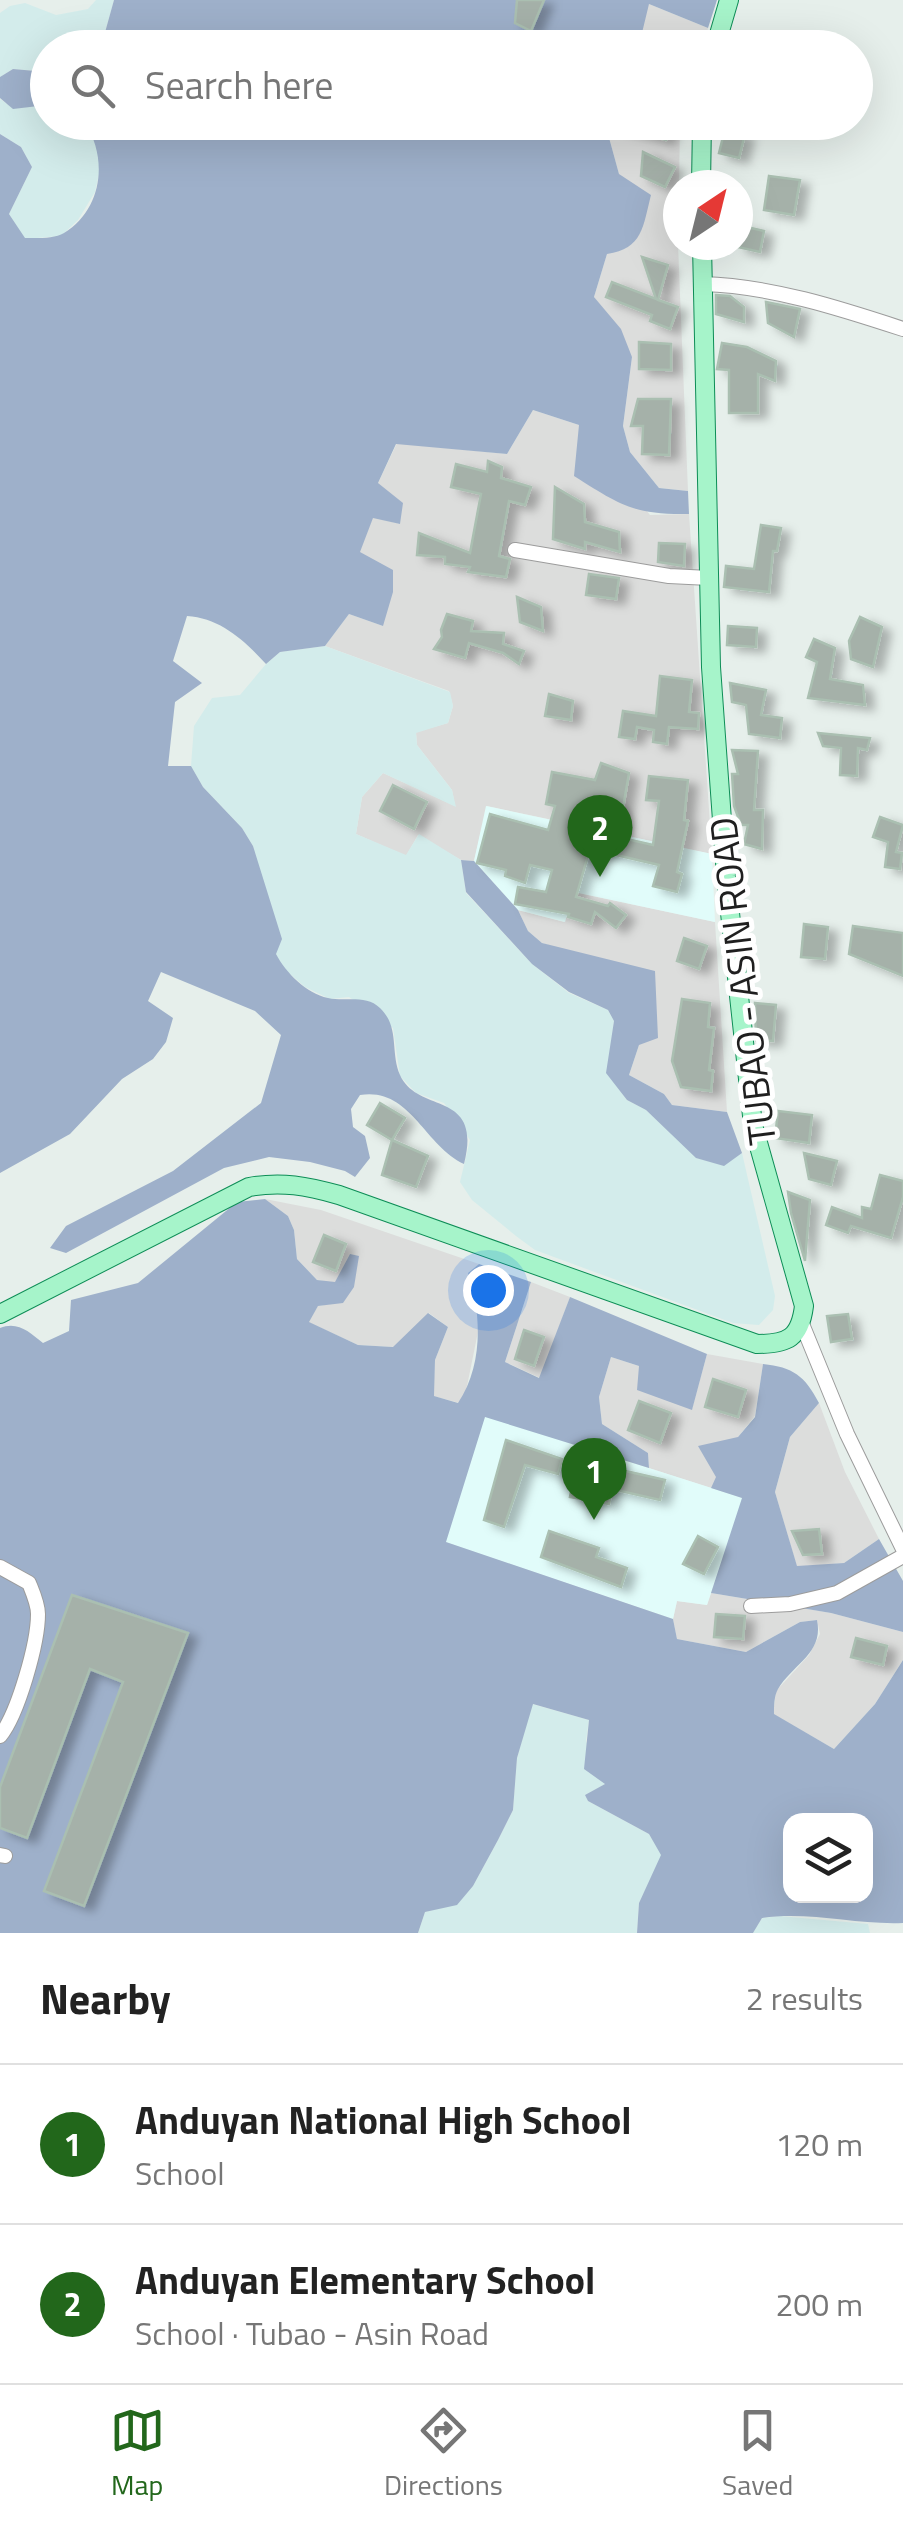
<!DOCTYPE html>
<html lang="en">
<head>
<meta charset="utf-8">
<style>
	:root { --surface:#fff; --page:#f6f6f6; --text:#222; --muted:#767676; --line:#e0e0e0; --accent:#22671b }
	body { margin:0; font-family:"Titillium Web",sans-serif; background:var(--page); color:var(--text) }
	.controls { position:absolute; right:30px; bottom:30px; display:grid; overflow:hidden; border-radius:20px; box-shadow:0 10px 40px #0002 }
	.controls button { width:90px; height:90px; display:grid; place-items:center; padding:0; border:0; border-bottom:2px solid var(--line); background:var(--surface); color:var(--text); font:50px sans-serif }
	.compass { position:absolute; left:663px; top:170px; width:90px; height:90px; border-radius:50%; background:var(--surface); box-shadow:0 10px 40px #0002; rotate:35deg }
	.you { position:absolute; left:488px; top:1290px; width:35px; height:35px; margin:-25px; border:8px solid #fff; border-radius:50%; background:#1a73e8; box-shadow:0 0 0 15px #1a73e833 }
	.badge { display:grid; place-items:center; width:65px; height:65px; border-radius:50%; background:var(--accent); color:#fff; font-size:32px; font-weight:700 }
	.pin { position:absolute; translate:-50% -82px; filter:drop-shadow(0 2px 5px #0008) }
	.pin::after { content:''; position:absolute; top:52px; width:35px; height:30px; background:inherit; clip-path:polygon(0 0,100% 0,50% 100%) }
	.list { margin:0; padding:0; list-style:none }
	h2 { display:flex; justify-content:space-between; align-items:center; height:130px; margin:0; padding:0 40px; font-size:42px }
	h2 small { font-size:32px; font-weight:400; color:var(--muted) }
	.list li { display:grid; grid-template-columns:65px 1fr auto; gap:30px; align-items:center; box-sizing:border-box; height:160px; padding:0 40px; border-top:2px solid var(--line) }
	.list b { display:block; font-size:38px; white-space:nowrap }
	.list p { margin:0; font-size:32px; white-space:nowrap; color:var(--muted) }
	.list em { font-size:32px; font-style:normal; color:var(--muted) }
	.icon { flex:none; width:55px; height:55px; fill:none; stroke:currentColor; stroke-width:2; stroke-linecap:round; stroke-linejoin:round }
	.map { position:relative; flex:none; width:903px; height:1933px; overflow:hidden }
	.search { position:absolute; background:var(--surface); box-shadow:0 10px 40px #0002; left:30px; right:30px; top:30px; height:110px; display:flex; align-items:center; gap:25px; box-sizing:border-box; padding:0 35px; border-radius:55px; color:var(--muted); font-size:38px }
	.sheet { height:450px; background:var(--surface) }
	nav { display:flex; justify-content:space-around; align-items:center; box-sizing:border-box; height:140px; border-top:2px solid var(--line); background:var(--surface); font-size:28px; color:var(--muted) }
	nav a { display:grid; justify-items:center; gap:5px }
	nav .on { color:var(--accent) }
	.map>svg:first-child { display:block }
	.residential { fill:#dcdddc }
	.education { fill:#e1fcfa }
	.farmland { fill:#d3eceb }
	.forest { fill:#9eb0ca; fill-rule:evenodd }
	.building { fill:#a5b1a9; stroke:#aabfb1; stroke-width:2.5; filter:url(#shadow) }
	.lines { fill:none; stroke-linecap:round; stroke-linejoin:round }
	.minor-casing { stroke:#9c9c9c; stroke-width:16 }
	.major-casing { stroke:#0d8d56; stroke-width:20 }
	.minor { stroke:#fff; stroke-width:14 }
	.major { stroke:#a6f4ca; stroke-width:18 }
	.labels { text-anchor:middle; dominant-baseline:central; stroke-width:10; stroke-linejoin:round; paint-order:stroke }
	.street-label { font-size:38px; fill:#1f1f1f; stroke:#fff }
</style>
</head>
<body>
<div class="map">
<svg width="903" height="1933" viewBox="0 0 903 1933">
	<defs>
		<filter id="shadow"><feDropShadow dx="9" dy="5" stdDeviation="5" flood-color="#0004"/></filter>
	</defs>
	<rect width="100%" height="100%" fill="#e6efeb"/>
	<g class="residential">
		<polygon points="649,4 708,28 703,47 624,48"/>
		<polygon points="605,123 680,123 678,245 688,491 659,488 630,452 623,426 632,357 594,297 607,254 619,174"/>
		<polygon points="533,410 579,425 650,515 689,514 712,854 487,806 474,861 461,860 418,835 406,856 356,834 362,797 383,773 455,806 452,790 417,745 416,732 448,723 453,706 449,691 325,646 349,614 383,626 359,553 373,517 400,524 378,483 397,443 507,454"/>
		<polygon points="574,892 715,922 727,1112 672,1105 664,1094 629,1075 639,1045 570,952 542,943 528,931 518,910 564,922"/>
		<polygon points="265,1199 321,1210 479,1264 468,1273 478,1303 480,1322 466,1391 459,1403 433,1396 435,1360 448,1327 429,1313 394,1347 358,1345 308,1322 318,1306 343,1302 350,1254 335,1283 317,1280 297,1259 294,1230 288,1216"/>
		<polygon points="531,1282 570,1297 540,1378 505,1362"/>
		<polygon points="707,1354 763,1364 755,1416 738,1437 711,1488 649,1468 648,1453 602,1424 599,1397 611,1357 639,1366 692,1409"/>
		<polygon points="819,1403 845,1472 879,1539 844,1563 797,1567 775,1492 790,1437"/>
		<polygon points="711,1593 831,1613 903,1632 903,1660 875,1704 834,1749 773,1714 776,1691 809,1655 820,1634 817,1620 800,1622 746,1652 677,1639 673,1619 677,1601 707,1605"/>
	</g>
	<g class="education">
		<polygon points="486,806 712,854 715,922 574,892 565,922 518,910 474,861"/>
		<polygon points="485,1416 743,1498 707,1605 677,1601 673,1619 445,1542"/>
	</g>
	<g class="farmland">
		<polygon points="96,0 114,0 104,36 94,47 48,48 47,72 13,69 0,77 0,13 10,6 25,3 56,15 88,9"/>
		<polygon points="0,99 13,108 47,105 48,122 85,123 96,141 101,165 95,192 78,220 61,236 25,239 9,214 32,167 21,147 0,134"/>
		<polygon points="325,646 450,692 453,706 448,723 416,733 417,745 452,790 456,807 383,773 362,797 356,834 406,855 419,834 461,860 466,893 532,964 569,993 608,1010 614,1021 607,1073 627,1100 646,1110 697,1158 724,1165 742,1153 775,1296 773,1310 759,1325 733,1323 535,1250 516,1236 472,1200 460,1182 470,1140 444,1103 416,1093 400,1076 393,1028 349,997 330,999 305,987 283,968 276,954 253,846 242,828 203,787 191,766 194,726 212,698 240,695 266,664 280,652"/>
		<polygon points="532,1704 589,1720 586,1741 599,1777 605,1784 586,1795 588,1801 649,1834 662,1855 639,1903 637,1933 418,1933 425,1912 457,1904 473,1886 498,1840 513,1810 517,1758"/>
		<polygon points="780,1916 868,1924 870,1933 753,1933 762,1918"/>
	</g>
	<g class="forest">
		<polygon points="114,0 717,0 708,28 649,4 641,37 628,38 624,47 94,48 104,36"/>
		<polygon points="13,69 47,72 47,105 13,109 0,98 0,77"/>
		<path d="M85,123H605L619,174L651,195C643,226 643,249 607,254L594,297L621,329L632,357L623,426L630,452L659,488L688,491L689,514C634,515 620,505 574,476L579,425L533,410L507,454L396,444L378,483L403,503L400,524L373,518L360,552L393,570V592L383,626L349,614L325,646L280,652L266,664C244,640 220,618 187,616L173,661L202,683L175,702L168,766H191L203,787L242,828L253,846L282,939L276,954C286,973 306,993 328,998C345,1002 366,994 380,1008C400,1027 390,1052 400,1075C418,1115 483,1089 464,1164C423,1144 410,1087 360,1095L351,1109L353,1127L365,1136L370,1158L355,1177L345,1171L310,1162L269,1157L224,1168L66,1253L50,1248L66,1226L173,1171L261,1103L281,1035L255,1011L161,972L148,1001L173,1018L166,1042L153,1059L122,1079L70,1134L0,1173V134L21,147L32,167L9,214L25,238C37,238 54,239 64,233C103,209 108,158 85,123Z"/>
		<polygon points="461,860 474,861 518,910 528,931 542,943 655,971 658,1038 639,1045 629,1075 664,1094 672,1105 727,1112 742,1153 724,1166 696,1158 646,1110 627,1100 606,1073 614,1021 608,1010 569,992 532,964 466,892"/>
		<path d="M265,1199L288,1216L294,1230L297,1259L317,1280L335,1282L350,1254L359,1256L354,1287L343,1303L318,1306L309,1322L358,1345L393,1347L428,1313L448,1327L435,1360L434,1396L458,1403C483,1366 482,1314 468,1273L479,1264L531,1282L505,1362L539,1378L570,1297L707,1354L692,1410L637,1390L639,1366L611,1357L599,1397L602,1424L648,1453L649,1468L485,1417L446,1542L673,1619L677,1639L746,1652L800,1622L817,1620C824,1653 793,1664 778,1689C774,1696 774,1706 774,1714L834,1749L875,1704L903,1660V1923C856,1925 809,1911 762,1918L753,1933H637L639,1903L661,1855L649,1834L588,1801L585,1795L605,1784L584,1769L589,1720L533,1704L517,1758L513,1810L498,1840L473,1886L457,1905L425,1912L418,1933H0V1328C18,1321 29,1332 43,1343L69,1331L71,1300L138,1283L237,1202ZM790,1820H866V1896H790Z"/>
		<path d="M763,1364C793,1367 805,1376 819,1403L790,1437L775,1492L797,1566L844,1563L879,1539L903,1581V1632L831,1613L711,1593L742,1498L711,1488L716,1477L698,1446L738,1437L755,1417Z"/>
	</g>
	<g class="building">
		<polygon points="517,0 544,0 531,31 515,23"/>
		<polygon points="616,122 670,122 666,140 616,126"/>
		<polygon points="725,129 745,134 739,158 719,153"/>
		<polygon points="643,152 675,167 665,187 641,176"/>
		<polygon points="769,176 800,180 794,215 764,210"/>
		<polygon points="738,225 764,231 760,252 738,247"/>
		<polygon points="642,257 668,265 658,300 678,307 670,329 650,321 652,315 606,297 612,282 656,299"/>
		<polygon points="716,295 730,296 744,307 744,322 716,314"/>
		<polygon points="766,302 800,309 794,337 768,323"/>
		<polygon points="639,342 671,344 671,370 639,369"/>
		<polygon points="722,343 747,347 776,361 775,381 758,374 758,413 729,413 729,370 717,369"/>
		<polygon points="638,399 671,399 669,455 642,454 643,426 631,426"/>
		<polygon points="488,461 502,467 501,478 531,487 525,505 509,501 499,556 510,559 506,577 468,572 470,567 445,564 445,557 417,555 419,533 470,553 481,494 451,487 456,464 487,472"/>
		<polygon points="555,487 584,504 585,522 619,532 620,552 585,542 585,549 553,539"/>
		<polygon points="761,525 781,528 777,551 773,551 769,592 724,587 726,566 754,569"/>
		<polygon points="659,543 685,544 684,566 658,562"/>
		<polygon points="589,574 619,578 616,599 586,595"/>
		<polygon points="517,597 541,607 543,631 520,622"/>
		<polygon points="447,614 473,621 471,631 504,633 503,644 524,651 519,664 503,653 469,643 465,658 434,649 442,637 441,630"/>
		<polygon points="860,617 882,627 873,667 851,659 849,641"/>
		<polygon points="728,626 757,628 756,647 727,645"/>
		<polygon points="814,639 835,648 830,679 863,685 865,705 808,698 817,662 806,657"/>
		<polygon points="660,676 692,680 689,712 699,713 698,729 669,727 667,744 653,742 654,730 637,727 635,739 619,737 623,711 656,716"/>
		<polygon points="730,683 766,690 761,715 782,718 780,738 749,734 746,705 732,702"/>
		<polygon points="549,694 573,701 571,720 545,716"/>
		<polygon points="818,733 870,738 867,750 858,748 857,776 840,775 841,748 823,746"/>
		<polygon points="732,750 758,751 754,810 763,810 762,849 744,844 748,825 741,825 734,806 732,774 738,774"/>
		<polygon points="601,763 629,773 618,837 653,845 659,801 646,800 649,776 688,780 684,820 688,821 677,872 682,874 677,892 653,886 659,865 590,849 576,897 608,906 610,903 626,915 616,928 595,912 591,924 568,917 569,914 515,904 518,887 546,892 552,870 530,865 525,883 505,876 506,870 477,863 490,814 548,830 555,806 546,804 552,772 595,780"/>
		<polygon points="393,785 427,802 414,829 380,811"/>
		<polygon points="880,817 903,825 896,852 902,853 900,869 885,867 888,842 873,837"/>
		<polygon points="804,924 828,927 825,959 801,957"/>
		<polygon points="853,926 903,933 903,976 849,954"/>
		<polygon points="684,938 707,946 699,969 677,961"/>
		<polygon points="682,999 710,1003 708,1027 714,1028 709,1070 713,1071 711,1091 681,1087 672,1061"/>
		<polygon points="755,1003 776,1005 773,1041 756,1040"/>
		<polygon points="380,1103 405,1118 392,1140 367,1125"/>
		<polygon points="778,1111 812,1115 809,1143 775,1138"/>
		<polygon points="392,1140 428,1156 416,1187 382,1175"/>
		<polygon points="804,1153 837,1161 831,1185 809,1179"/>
		<polygon points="880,1175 903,1181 903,1197 891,1238 851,1226 848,1233 826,1225 832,1207 862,1218 862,1207 871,1209"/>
		<polygon points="788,1192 810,1200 805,1261 791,1213"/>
		<polygon points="324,1235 346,1244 336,1271 313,1262"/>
		<polygon points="848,1314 852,1339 831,1342 827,1316"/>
		<polygon points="524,1330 544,1337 534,1366 515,1359"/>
		<polygon points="713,1379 746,1390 738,1417 705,1407"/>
		<polygon points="639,1401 671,1413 660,1443 628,1430"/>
		<polygon points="506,1440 562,1459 558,1474 525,1465 504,1527 484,1520"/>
		<polygon points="596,1458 619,1462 617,1469 665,1480 660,1500 612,1489 609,1504 570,1497 575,1471 591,1475"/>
		<polygon points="819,1529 822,1554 803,1555 792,1531"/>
		<polygon points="549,1531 599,1548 596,1557 627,1568 621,1587 541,1557"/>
		<polygon points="698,1536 718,1547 704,1574 683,1564"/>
		<polygon points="72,1595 188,1633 84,1906 44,1891 123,1682 90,1669 27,1838 0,1828 0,1787"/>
		<polygon points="716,1614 745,1616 743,1639 714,1637"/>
		<polygon points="856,1638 887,1646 883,1665 851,1657"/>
	</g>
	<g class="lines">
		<g class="minor-casing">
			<g id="minor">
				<path d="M703,284C771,286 839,308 903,329"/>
				<polyline points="515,550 669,576 709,578"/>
				<polyline points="802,1324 847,1434 903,1549"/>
				<path d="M0,1567L29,1583C33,1593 38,1604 38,1614C38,1643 18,1714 0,1736"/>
				<polyline points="751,1606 790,1604 837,1593 903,1556"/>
				<polyline points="0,1855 5,1856"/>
			</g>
		</g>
		<g class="major-casing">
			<g id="major">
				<polyline points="715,48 729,0"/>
				<polyline points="701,185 702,122"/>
				<path d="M0,1314L249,1187C282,1181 307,1186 339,1195L757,1344C788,1344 800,1338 804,1306L753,1125L726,876L711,667L702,245"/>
			</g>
		</g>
		<use href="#minor" class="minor"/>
		<use href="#major" class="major"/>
	</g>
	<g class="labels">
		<g class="street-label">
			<text transform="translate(742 981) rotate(-97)">TUBAO - ASIN ROAD</text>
		</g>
	</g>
</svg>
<div class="controls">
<button><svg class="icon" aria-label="layers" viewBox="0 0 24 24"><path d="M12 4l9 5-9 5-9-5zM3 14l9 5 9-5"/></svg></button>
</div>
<svg class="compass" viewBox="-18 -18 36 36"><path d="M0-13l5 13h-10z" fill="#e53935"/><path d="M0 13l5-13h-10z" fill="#767676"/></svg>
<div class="you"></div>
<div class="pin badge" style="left:594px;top:1520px">1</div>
<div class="pin badge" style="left:600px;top:877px">2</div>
<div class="search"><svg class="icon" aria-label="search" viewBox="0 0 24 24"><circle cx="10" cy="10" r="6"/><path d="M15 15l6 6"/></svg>Search here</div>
</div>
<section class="sheet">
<h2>Nearby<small>2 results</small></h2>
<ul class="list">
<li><span class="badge">1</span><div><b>Anduyan National High School</b><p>School</p></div><em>120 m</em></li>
<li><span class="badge">2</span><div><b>Anduyan Elementary School</b><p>School · Tubao - Asin Road</p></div><em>200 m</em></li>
</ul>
</section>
<nav>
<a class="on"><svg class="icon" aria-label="map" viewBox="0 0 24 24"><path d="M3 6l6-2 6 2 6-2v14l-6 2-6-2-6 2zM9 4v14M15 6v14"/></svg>Map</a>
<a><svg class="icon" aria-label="directions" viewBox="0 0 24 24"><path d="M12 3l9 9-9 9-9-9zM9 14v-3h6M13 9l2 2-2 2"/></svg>Directions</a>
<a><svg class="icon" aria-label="saved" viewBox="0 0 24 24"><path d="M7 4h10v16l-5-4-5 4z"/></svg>Saved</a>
</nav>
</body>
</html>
